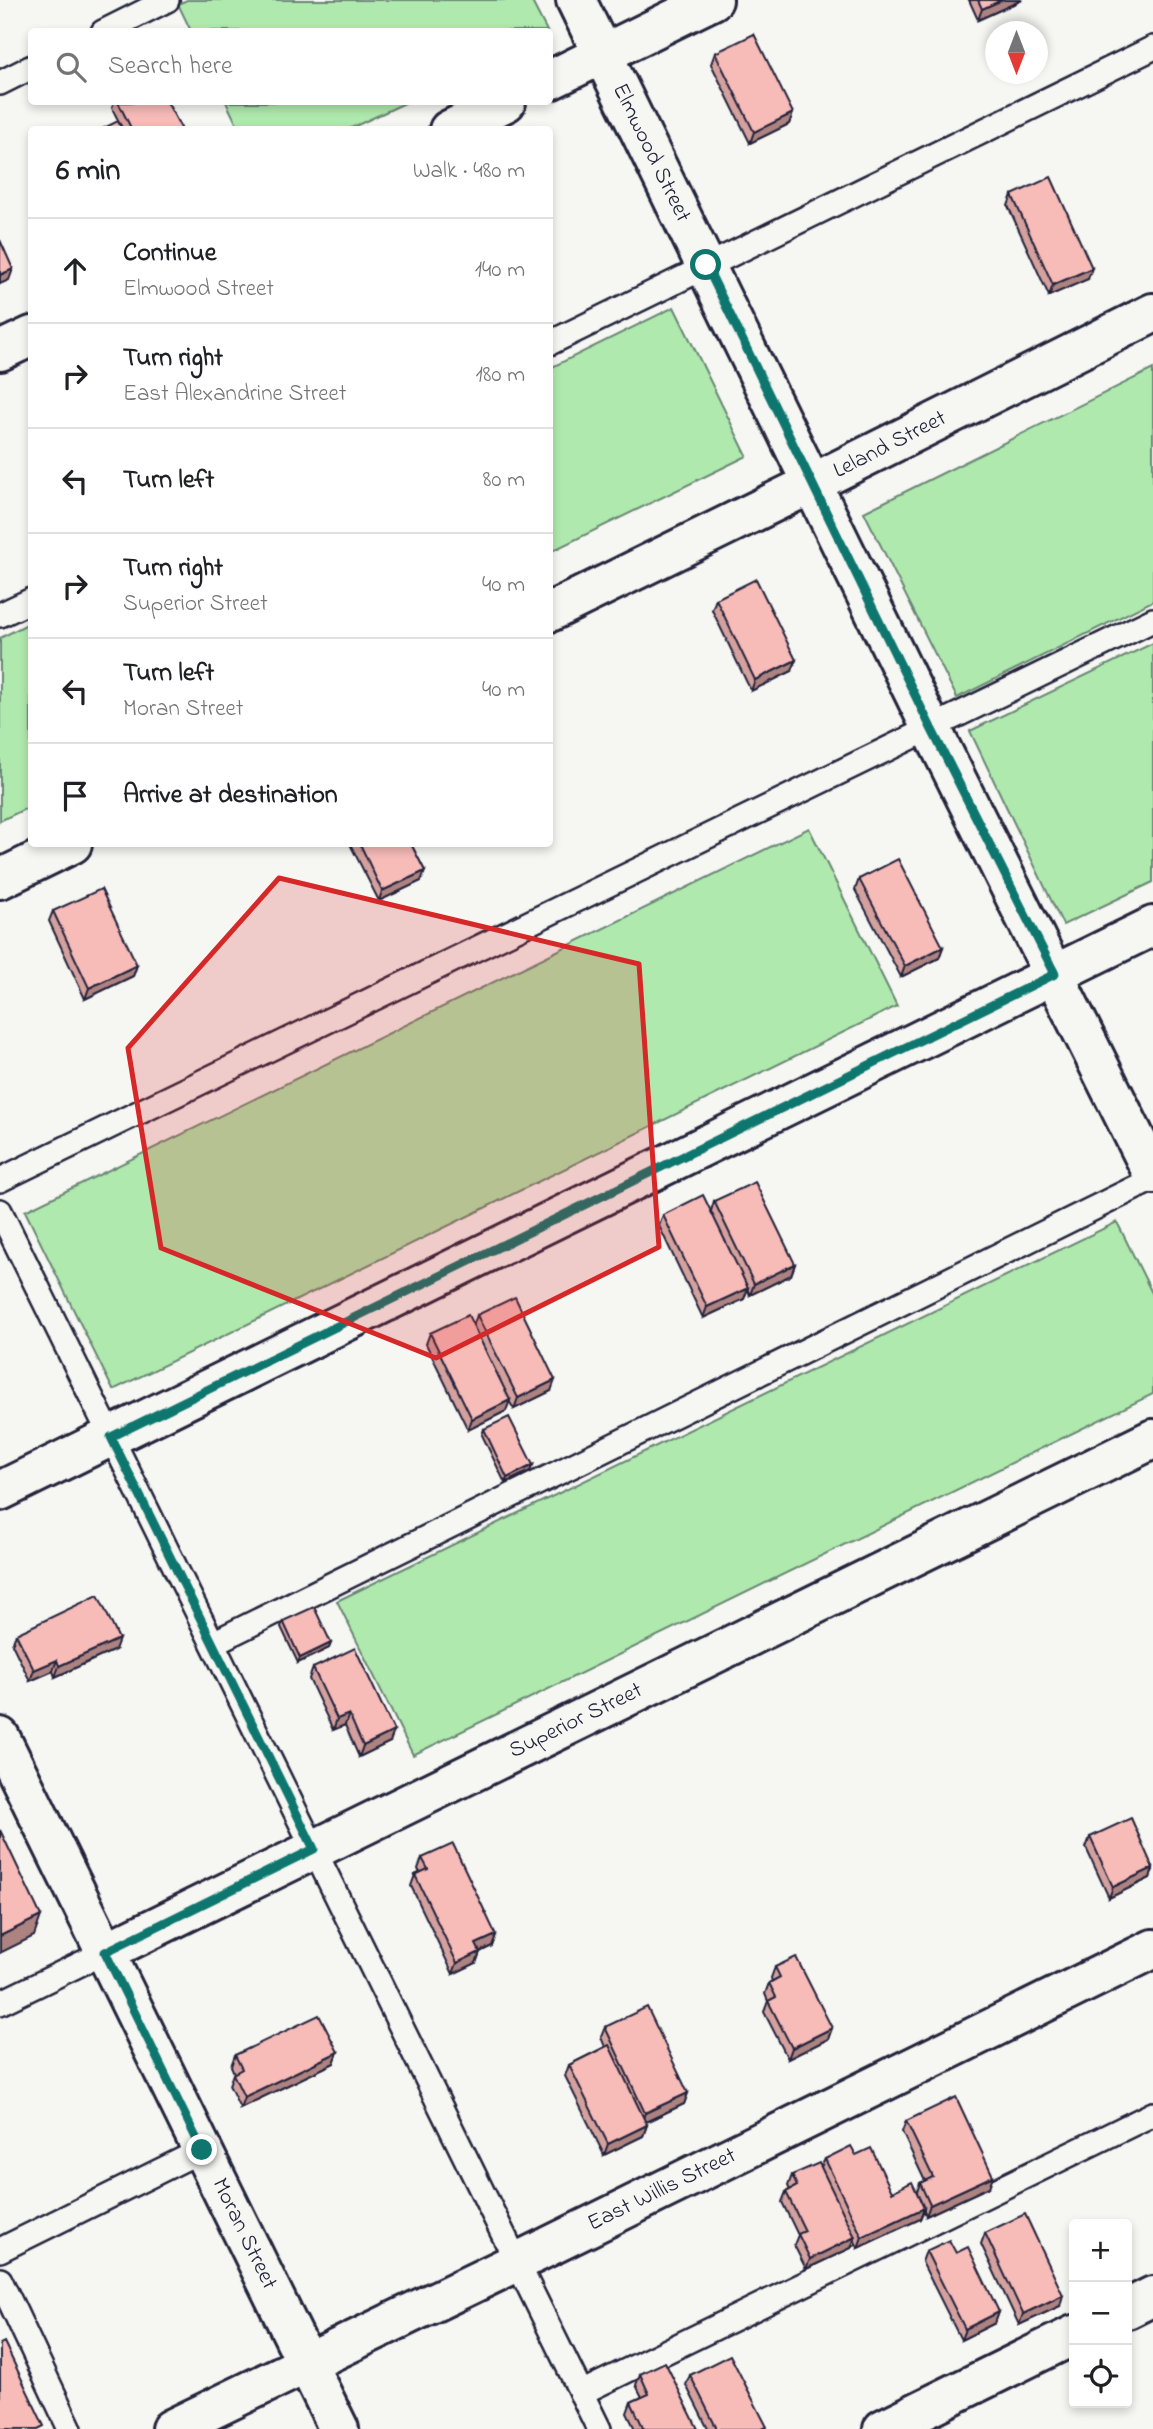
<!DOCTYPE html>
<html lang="en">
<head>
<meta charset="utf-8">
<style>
	:root { --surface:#fff; --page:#f6f6f6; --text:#202124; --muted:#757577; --line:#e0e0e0 }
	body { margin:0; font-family:"Indie Flower",sans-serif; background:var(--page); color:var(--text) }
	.controls { position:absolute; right:21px; bottom:21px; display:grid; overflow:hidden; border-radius:7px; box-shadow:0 4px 10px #0003 }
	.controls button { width:63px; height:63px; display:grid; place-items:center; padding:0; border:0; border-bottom:2px solid var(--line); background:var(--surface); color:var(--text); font:35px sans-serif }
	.compass { position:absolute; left:985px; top:21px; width:63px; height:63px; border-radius:50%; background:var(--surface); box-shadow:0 4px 10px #0003; rotate:180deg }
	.stop { position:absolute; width:21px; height:21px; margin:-16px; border:5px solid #0f766e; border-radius:50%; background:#fff }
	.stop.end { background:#0f766e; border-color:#fff; box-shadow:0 2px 7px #0008 }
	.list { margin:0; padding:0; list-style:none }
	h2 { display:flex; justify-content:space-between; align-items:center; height:91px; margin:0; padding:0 28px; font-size:30px }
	h2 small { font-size:23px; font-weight:400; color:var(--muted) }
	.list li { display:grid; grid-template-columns:46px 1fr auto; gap:21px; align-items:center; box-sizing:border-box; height:105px; padding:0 28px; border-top:2px solid var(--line) }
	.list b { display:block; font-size:26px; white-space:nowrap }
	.list p { margin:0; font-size:23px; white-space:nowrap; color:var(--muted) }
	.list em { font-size:23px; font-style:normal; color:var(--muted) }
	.icon { flex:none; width:38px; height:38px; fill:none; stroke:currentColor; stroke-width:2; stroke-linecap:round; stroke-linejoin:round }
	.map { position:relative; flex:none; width:1153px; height:2429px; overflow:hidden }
	.search { position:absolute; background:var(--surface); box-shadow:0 4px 10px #0003; left:28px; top:28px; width:525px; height:77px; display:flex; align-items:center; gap:18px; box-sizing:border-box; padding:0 24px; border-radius:7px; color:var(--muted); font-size:26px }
	.panel { position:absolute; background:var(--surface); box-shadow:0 4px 10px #0003; left:28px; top:126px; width:525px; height:721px; border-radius:7px }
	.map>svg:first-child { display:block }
	.green { fill:#afe9ad; stroke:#688674; stroke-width:2 }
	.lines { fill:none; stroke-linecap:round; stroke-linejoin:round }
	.lane-casing { stroke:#22223b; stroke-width:28 }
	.street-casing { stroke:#22223b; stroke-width:44 }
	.lane { stroke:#f6f6f2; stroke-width:23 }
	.street { stroke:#f6f6f2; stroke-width:38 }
	.wall { fill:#d4a19e; stroke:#22223b; stroke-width:2 }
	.shaded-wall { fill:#ad8381; stroke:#22223b; stroke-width:2 }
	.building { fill:#f7bbb8; stroke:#22223b; stroke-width:2 }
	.route { stroke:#0f766e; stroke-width:9 }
	.marked { fill:#d62828; fill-opacity:0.2; stroke:#d62828; stroke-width:5; stroke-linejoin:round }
	.labels { text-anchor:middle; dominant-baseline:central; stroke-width:5; stroke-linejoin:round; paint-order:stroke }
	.street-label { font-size:23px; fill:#22223b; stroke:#f6f6f2 }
</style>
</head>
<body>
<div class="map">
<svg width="1153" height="2429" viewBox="0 0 1153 2429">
	<rect width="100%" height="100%" fill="#f6f6f2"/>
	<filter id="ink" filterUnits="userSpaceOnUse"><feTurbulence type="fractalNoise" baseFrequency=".0143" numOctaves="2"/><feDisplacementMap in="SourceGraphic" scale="14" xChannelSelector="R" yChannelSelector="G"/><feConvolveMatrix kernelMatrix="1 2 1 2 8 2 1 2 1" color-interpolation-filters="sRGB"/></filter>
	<g filter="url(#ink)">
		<g class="green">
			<polygon points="187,0 531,0 547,31 191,31 178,4"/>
			<polygon points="226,102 407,102 349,129 239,129"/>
			<polygon points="674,307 747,456 550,552 550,368"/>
			<polygon points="1153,369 1153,601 957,698 864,512"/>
			<polygon points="31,622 31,806 0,821 0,638"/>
			<polygon points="1153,643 1153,882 1063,925 970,731"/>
			<polygon points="809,828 897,1006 113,1390 25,1211"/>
			<polygon points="1117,1222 1153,1295 1153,1394 413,1755 337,1601"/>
		</g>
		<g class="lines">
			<g class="lane-casing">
				<g id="lane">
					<polyline points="103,32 167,0"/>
					<polyline points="0,83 32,67"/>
					<polyline points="550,343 1153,48"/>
					<polyline points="0,615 32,600"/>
					<polyline points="0,1180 1153,620"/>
					<polyline points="0,1211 599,2429"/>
					<polyline points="213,1643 1153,1179"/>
					<polyline points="0,2003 105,1952"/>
					<polyline points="0,2250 202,2150"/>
					<polyline points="0,2280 70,2429"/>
					<polyline points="581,2393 1153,2114"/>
				</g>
			</g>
			<g class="street-casing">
				<g id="street">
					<polyline points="576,0 931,728 1153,1174"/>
					<polyline points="550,80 713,0"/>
					<polyline points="449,130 506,102"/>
					<polyline points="0,351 32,336"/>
					<polyline points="550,612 813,483 1153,313"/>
					<polyline points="0,879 72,844"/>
					<polyline points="0,1491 1153,926"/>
					<polyline points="0,1737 339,2429"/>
					<polyline points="105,1952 1153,1439"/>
					<polyline points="1127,2309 1153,2296"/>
					<polyline points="171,2429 517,2262 1153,1949"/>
					<polyline points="883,2429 1074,2335"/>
				</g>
			</g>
			<use href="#lane" class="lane"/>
			<use href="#street" class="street"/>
		</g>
		<g class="wall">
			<polygon points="969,0 1022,0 978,20"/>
			<polygon points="715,53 793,113 789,124 750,143 711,64"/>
			<polygon points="114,102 167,102 182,130 123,130 112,108"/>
			<polygon points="1012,195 1088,279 1049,296 1008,206"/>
			<polygon points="716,599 792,671 751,691 712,610"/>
			<polygon points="350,844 411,844 425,871 421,881 379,901"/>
			<polygon points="859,879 943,947 939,958 901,977 855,890"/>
			<polygon points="53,911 137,965 133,976 85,999 49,921"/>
			<polygon points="714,1201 795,1264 791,1275 750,1295 747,1289 744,1299 703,1318 659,1226 663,1215 711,1211"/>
			<polygon points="477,1315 551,1391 514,1409 509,1401 506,1411 468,1430 426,1344 430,1333 473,1326"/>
			<polygon points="484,1429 530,1471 505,1483 482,1435"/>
			<polygon points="283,1621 331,1643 329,1648 298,1663 281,1627"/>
			<polygon points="16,1634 115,1650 55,1677 53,1671 30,1681 12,1644"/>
			<polygon points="313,1668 390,1742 359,1757 345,1725 333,1730 309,1679"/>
			<polygon points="1090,1837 1153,1866 1153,1870 1150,1878 1109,1898 1086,1848"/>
			<polygon points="422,1858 496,1935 492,1946 480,1952 476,1963 453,1974 411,1886 415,1875 420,1873 418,1869"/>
			<polygon points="775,1967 832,2028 828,2039 788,2059 764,2012 768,2001 765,1994 769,1983 772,1981 771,1978"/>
			<polygon points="605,2027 688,2093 684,2104 646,2122 647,2125 643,2136 604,2155 565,2076 569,2065 605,2047 601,2037"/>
			<polygon points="338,2052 334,2063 240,2108 229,2085 233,2074 234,2073 231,2066 235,2055"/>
			<polygon points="906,2121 989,2187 926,2216 924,2210 920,2219 858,2248 854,2239 851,2248 806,2269 794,2245 798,2235 782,2202 786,2192 790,2190 788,2186 792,2175 821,2167 825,2159 856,2155 892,2192 917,2192 920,2183 925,2181 902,2132"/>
			<polygon points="985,2233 1060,2306 1019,2325 981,2244"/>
			<polygon points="926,2251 956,2253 999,2312 995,2323 961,2340 922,2262"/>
			<polygon points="640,2374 698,2429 635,2429 627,2413 631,2402 642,2397 636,2385"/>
			<polygon points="690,2375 766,2429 708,2429 686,2385"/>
		</g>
		<g class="shaded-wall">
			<polygon points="1002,0 1022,0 978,20 982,9"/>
			<polygon points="793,113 789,124 750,143 754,132"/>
			<polygon points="1092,268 1088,279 1049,296 1053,285"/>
			<polygon points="13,269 9,280 0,284 0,275"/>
			<polygon points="796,660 792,671 751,691 755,680"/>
			<polygon points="425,871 421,881 379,901 382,891"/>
			<polygon points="943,947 939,958 901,977 905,966"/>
			<polygon points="137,965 133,976 85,999 89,988"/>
			<polygon points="795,1264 791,1275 750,1295 754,1284"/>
			<polygon points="748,1288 744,1299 703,1318 707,1307"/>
			<polygon points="555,1380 551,1391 514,1409 518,1398"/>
			<polygon points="510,1400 506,1411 468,1430 472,1419"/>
			<polygon points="533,1465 530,1471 505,1483 507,1478"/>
			<polygon points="119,1639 115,1650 55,1677 59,1666"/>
			<polygon points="331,1643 329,1648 298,1663 300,1658"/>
			<polygon points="57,1660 53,1671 30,1681 34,1670"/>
			<polygon points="349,1714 345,1725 333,1730 337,1719"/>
			<polygon points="394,1731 390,1742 359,1757 363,1746"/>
			<polygon points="1153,1868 1150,1878 1109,1898 1113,1887"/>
			<polygon points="41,1916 34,1936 0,1953 0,1936"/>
			<polygon points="496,1935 492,1946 472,1955 476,1944"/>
			<polygon points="480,1952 476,1963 453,1974 457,1963"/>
			<polygon points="832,2028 828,2039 788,2059 792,2048"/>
			<polygon points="338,2052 334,2063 240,2108 244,2097"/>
			<polygon points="688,2093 684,2104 641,2124 645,2113"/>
			<polygon points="647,2125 643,2136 604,2155 608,2144"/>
			<polygon points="993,2176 989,2187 926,2216 930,2205"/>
			<polygon points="924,2208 920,2219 858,2248 862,2237"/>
			<polygon points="855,2237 851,2248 806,2269 810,2259"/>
			<polygon points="1063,2295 1060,2306 1019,2325 1023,2314"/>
			<polygon points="999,2312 995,2323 961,2340 965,2329"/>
		</g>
		<g class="building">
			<polygon points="978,0 1002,0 982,9"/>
			<polygon points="754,34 793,113 754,132 715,53"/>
			<polygon points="118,102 167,102 182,130 132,130"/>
			<polygon points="118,121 122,130 100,130"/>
			<polygon points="1051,177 1092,268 1053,285 1012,195"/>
			<polygon points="0,240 13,269 0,275"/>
			<polygon points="756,579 796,660 755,680 716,599"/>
			<polygon points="360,844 411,844 425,871 382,891"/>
			<polygon points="898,859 943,947 905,966 859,879"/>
			<polygon points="101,889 137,965 89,988 53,911"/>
			<polygon points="755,1182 795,1264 754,1284 714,1201"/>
			<polygon points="703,1195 748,1288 707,1307 663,1215"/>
			<polygon points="515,1297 555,1380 518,1398 477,1315"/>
			<polygon points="468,1315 510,1400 472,1419 430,1333"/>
			<polygon points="509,1417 533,1465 507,1478 484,1429"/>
			<polygon points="98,1595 119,1639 59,1666 57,1660 34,1670 16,1634"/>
			<polygon points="314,1607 331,1643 300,1658 283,1621"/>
			<polygon points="355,1648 394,1731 363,1746 349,1714 337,1719 313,1668"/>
			<polygon points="1131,1818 1153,1868 1113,1887 1090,1837"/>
			<polygon points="0,1830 41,1916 0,1936"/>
			<polygon points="453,1844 496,1935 476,1944 480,1952 457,1963 415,1875 428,1869 422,1858"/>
			<polygon points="796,1957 832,2028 792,2048 768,2001 776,1997 769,1983 780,1977 775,1967"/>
			<polygon points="647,2007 688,2093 645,2113 605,2027"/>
			<polygon points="319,2015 338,2052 244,2097 233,2074 242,2069 235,2055"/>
			<polygon points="609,2045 647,2125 608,2144 569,2065"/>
			<polygon points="956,2097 993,2176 930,2205 920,2183 933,2177 906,2121"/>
			<polygon points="851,2146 856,2155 871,2148 892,2192 912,2182 924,2208 862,2237 825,2159"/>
			<polygon points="819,2163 855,2237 810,2259 798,2234 805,2231 786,2192 797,2186 792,2175"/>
			<polygon points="1025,2214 1063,2295 1023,2314 985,2233"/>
			<polygon points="949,2240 956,2253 968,2247 999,2312 965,2329 926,2251"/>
			<polygon points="4,2342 44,2426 38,2429 0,2429 0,2344"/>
			<polygon points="730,2355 767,2427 762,2429 717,2429 690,2375"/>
			<polygon points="665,2362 698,2429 644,2429 631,2402 649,2394 640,2374"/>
		</g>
	</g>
	<g class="lines" filter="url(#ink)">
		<polyline class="route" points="202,2150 105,1952 314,1849 111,1437 1055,974 931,728 706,265"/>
	</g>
	<path class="marked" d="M279,878L639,964L659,1247L436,1358L161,1248L128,1048Z"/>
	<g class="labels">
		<g class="street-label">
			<text transform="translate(651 153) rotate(64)">Elmwood Street</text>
			<text transform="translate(890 445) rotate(-27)">Leland Street</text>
			<text transform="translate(576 1721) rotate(-26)">Superior Street</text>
			<text transform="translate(662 2190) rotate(-26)">East Willis Street</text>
			<text transform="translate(244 2234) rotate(64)">Moran Street</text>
		</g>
	</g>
</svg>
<div class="controls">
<button>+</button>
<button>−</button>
<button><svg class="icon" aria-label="locate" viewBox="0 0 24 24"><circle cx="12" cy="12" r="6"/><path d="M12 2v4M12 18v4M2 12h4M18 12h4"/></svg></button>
</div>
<svg class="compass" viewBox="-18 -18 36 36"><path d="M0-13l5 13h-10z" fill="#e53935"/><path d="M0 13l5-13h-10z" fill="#757577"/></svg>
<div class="stop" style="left:706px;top:265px"></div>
<div class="stop end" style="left:202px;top:2150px"></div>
<div class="search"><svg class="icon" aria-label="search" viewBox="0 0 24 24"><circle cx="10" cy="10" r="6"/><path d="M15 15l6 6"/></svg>Search here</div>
<section class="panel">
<h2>6 min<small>Walk · 480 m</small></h2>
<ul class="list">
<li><svg class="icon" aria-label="ahead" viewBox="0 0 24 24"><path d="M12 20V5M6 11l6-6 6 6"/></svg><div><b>Continue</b><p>Elmwood Street</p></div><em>140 m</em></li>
<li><svg class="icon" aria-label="right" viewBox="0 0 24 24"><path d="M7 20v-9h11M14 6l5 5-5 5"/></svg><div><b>Turn right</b><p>East Alexandrine Street</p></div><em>180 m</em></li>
<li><svg class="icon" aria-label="left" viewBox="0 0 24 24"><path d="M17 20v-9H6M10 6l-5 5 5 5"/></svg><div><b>Turn left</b></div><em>80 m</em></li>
<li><svg class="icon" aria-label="right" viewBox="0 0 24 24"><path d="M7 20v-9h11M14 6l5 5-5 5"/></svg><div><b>Turn right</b><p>Superior Street</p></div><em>40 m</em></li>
<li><svg class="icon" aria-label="left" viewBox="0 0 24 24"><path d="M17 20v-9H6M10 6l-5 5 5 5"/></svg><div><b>Turn left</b><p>Moran Street</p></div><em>40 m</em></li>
<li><svg class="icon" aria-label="arrive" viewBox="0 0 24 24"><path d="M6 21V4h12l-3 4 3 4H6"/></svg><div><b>Arrive at destination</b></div></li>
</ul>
</section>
</div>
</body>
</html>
